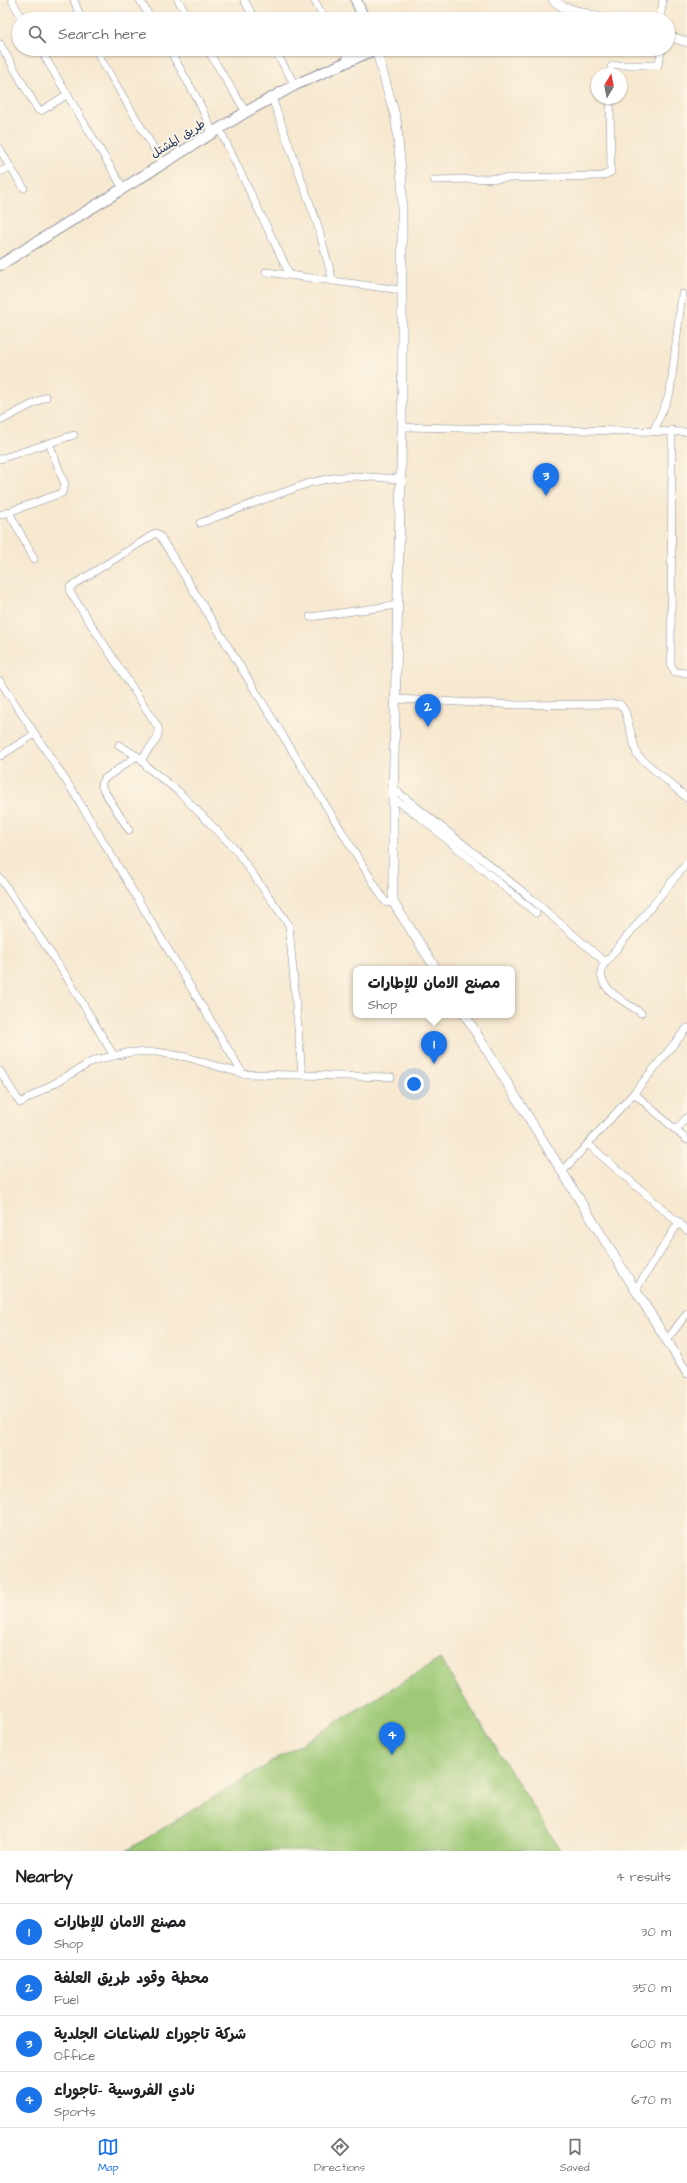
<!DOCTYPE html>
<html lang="en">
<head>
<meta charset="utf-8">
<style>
	:root { --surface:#fff; --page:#f6f6f6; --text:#202124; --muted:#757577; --line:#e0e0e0; --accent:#1a73e8 }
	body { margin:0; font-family:"Architects Daughter","Playpen Sans Arabic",sans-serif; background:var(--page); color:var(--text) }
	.compass { position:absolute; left:591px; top:68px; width:36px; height:36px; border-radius:50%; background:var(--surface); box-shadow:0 1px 3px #0004; rotate:10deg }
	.you { position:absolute; left:414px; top:1084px; width:14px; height:14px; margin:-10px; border:3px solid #fff; border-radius:50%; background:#1a73e8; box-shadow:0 0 0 6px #1a73e833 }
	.badge { display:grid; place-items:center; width:26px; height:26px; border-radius:50%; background:var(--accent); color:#fff; font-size:13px; font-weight:700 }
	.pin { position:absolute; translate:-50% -33px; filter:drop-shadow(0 1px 2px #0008) }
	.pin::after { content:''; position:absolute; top:21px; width:14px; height:12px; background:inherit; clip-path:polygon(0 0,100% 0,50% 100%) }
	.popup { position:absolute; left:353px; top:966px; width:162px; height:52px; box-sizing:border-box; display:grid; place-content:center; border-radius:8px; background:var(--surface); filter:drop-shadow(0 1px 3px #0005); font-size:13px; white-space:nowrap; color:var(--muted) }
	.popup b { font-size:15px; color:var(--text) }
	.popup::after { content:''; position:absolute; left:50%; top:100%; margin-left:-8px; border:8px solid transparent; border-top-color:var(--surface) }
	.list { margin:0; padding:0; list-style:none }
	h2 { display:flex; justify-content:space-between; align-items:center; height:52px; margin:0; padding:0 16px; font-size:17px }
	h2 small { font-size:13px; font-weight:400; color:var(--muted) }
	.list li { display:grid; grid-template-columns:26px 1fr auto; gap:12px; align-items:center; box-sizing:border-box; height:56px; padding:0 16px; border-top:1px solid var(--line) }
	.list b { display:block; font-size:15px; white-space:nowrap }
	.list p { margin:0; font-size:13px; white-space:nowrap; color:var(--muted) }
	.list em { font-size:13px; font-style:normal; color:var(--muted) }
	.icon { flex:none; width:22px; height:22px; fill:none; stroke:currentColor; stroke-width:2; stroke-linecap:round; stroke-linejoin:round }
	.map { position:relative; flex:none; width:687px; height:1851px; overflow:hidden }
	.search { position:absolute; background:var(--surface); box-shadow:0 1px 3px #0004; left:12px; right:12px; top:12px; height:44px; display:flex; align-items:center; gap:10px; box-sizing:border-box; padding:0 14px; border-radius:22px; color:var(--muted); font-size:15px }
	.sheet { height:276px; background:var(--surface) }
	nav { display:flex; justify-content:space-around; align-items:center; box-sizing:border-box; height:56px; border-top:1px solid var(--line); background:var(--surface); font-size:11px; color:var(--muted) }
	nav a { display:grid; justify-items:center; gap:2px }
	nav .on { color:var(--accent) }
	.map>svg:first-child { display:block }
	.green { fill:#9ec976; stroke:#5c7c6a }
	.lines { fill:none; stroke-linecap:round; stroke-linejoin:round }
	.minor-casing { stroke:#898c97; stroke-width:8 }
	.tertiary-casing { stroke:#898c97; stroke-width:10 }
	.secondary-casing { stroke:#898c97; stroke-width:12 }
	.minor { stroke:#fff; stroke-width:7 }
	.tertiary { stroke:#fff; stroke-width:9 }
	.secondary { stroke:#fff; stroke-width:10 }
	.labels { text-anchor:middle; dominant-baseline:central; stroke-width:4; stroke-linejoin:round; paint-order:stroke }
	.street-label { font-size:12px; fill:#1b2f5e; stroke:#fcf5e5 }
</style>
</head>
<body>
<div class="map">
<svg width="687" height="1851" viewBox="0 0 687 1851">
	<rect width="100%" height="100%" fill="#fcf5e5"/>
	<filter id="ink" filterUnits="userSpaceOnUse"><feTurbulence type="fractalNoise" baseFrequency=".025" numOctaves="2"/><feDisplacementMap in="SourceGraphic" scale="8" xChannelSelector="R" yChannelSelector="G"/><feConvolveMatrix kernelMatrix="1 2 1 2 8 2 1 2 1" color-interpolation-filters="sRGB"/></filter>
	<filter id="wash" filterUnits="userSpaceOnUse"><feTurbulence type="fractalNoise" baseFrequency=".012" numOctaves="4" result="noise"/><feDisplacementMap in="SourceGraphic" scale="16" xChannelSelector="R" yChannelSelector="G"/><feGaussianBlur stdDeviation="0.9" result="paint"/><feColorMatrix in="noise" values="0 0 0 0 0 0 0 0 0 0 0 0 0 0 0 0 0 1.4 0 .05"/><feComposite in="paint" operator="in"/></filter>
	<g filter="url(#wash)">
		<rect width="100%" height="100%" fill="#f7e8d0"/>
		<polygon class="green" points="440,1659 561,1851 126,1851"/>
	</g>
	<g filter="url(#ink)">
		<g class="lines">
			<g class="minor-casing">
				<g id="minor">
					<polyline points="12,0 22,19"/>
					<polyline points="74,0 81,19"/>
					<polyline points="140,0 151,19"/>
					<polyline points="178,0 189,19"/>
					<polyline points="244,0 255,19"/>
					<polyline points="314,0 325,19"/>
					<polyline points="660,19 663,0"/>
					<polyline points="0,44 38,110 41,111 68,94"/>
					<polyline points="40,49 123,188"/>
					<polyline points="95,49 163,164"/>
					<polyline points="169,49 198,100 213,133"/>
					<polyline points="207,49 246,112"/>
					<polyline points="274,49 295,85"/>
					<polyline points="343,49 349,60"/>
					<polyline points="610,74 611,67 614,65 658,65 662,49"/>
					<polyline points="272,98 317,223 333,281"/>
					<polyline points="219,128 290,275"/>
					<polyline points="0,149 10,167"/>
					<polyline points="0,172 10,167 24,188"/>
					<polyline points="434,180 602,176 611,172 610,98"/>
					<polyline points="266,272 401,290"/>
					<polyline points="0,421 46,397"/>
					<polyline points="402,427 687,432"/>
					<polyline points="654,430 670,393 682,294"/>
					<polyline points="672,430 671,665 675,672 687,673"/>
					<polyline points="0,459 74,435"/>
					<polyline points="9,512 34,559"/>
					<polyline points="0,515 62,493 65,485 49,443"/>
					<polyline points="200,523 309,483 332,478 355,476 400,479"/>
					<polyline points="310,617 398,605"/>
					<polyline points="0,681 74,793 243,1074"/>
					<polyline points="396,699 518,705 620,704 625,711 637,755 687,798"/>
					<polyline points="119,745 140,758"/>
					<polyline points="0,756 35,734"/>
					<polyline points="394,789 527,895 605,962"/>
					<polyline points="393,798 416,814 536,913"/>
					<polyline points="129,830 103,789 101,784 104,779 137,756"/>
					<polyline points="0,878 68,979 114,1056"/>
					<path d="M641,1013C626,1002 596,989 602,967L687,863"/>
					<polyline points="0,1071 20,1103 95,1060 131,1052 157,1052 186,1057 243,1074 391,1077"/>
					<path d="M302,1074L289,925L235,849L178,791L147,767L142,760C147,747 161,742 158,727L70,592V587L156,533L160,536L384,900L387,903L393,902"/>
					<polyline points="634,1093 687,1140"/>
					<polyline points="676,1130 687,1117"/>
					<polyline points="589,1145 687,1230"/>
					<polyline points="562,1172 634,1093 687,1028"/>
					<polyline points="635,1291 679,1222"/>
					<polyline points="667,1340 687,1313"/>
				</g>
			</g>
			<g class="tertiary-casing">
				<g id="tertiary">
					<polyline points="553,0 563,7 605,19"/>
					<polyline points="668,36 687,42"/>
					<polyline points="376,49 396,119 402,181 402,427 393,798 393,902 436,969"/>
					<polyline points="465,1015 687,1373"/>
				</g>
			</g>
			<g class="secondary-casing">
				<g id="secondary">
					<polyline points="356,0 364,19"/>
					<polyline points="0,265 246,112 295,85 376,49"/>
				</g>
			</g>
			<use href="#minor" class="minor"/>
			<use href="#tertiary" class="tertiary"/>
			<use href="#secondary" class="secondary"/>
		</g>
	</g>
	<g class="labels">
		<g class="street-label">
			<text transform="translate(178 139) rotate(-32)">طريق المشتل</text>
		</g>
	</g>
</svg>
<svg class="compass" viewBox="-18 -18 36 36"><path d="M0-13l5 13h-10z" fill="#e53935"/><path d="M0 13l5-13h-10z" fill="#757577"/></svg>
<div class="you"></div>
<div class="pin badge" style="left:434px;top:1064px">1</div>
<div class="popup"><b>مصنع الامان للإطارات</b>Shop</div>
<div class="pin badge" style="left:428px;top:727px">2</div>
<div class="pin badge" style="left:546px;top:496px">3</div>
<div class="pin badge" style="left:392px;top:1755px">4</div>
<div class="search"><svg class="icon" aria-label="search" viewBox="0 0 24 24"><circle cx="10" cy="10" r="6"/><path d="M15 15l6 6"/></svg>Search here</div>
</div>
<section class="sheet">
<h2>Nearby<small>4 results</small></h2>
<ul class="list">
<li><span class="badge">1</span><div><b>مصنع الامان للإطارات</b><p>Shop</p></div><em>30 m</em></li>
<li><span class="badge">2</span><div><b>محطة وقود طريق العلفة</b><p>Fuel</p></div><em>350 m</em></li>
<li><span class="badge">3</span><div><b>شركة تاجوراء للصناعات الجلدية</b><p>Office</p></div><em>600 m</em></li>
<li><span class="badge">4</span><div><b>نادي الفروسية -تاجوراء</b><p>Sports</p></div><em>670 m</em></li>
</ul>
</section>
<nav>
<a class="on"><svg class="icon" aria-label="map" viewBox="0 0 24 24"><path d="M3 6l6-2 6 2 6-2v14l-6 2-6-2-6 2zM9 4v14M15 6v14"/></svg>Map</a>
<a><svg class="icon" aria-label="directions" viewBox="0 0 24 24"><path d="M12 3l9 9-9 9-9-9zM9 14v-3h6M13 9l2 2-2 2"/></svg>Directions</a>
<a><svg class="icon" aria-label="saved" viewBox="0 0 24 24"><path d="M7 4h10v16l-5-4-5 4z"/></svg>Saved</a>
</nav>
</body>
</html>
